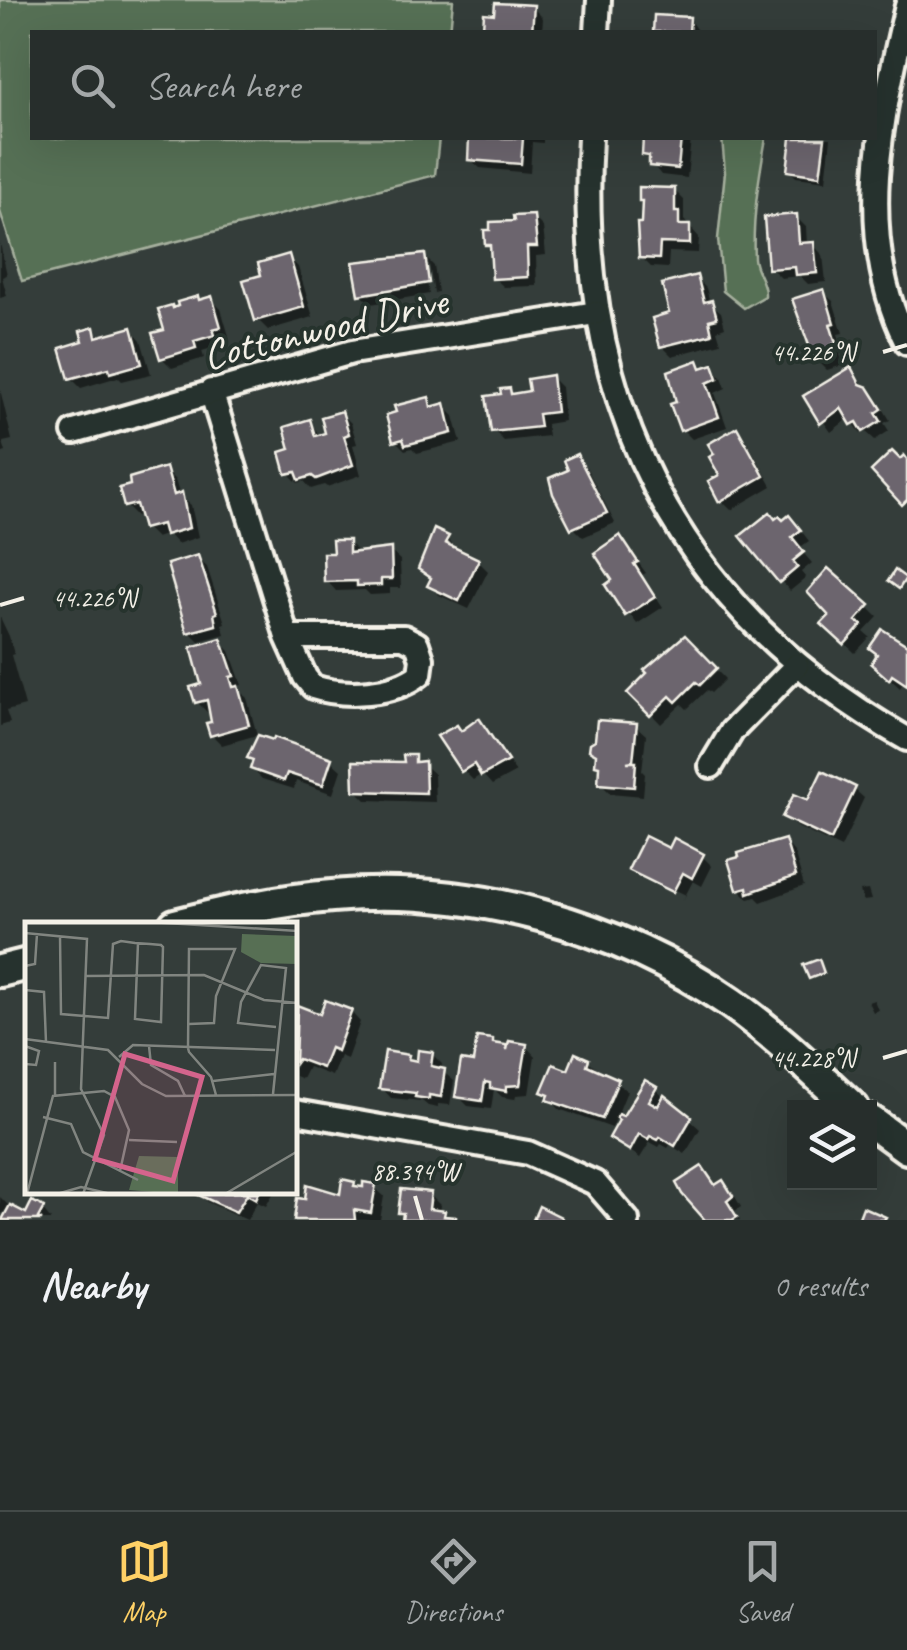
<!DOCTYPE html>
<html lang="en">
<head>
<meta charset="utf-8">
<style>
	:root { --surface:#272e2c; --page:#2f3634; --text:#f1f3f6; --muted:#a4a8a9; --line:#434a48; --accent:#ffd166 }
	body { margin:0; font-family:Caveat,sans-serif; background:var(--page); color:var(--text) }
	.controls { position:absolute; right:30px; bottom:30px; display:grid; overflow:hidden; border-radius:0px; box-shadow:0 10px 40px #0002 }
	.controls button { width:90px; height:90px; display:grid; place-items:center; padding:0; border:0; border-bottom:2px solid var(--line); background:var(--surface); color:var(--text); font:50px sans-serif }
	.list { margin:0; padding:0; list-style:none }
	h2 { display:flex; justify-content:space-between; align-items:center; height:130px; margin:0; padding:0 40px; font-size:42px }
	h2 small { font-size:32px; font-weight:400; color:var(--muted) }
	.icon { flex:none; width:55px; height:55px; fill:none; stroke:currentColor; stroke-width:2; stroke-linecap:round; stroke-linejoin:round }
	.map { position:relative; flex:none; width:907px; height:1220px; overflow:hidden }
	.search { position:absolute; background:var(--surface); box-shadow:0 10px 40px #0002; left:30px; right:30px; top:30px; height:110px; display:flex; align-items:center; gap:25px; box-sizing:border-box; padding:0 35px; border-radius:0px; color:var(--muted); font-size:38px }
	.sheet { height:290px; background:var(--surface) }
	nav { display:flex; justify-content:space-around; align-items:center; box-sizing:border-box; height:140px; border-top:2px solid var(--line); background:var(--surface); font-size:28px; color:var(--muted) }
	nav a { display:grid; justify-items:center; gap:5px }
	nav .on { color:var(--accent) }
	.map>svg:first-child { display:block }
	.green { fill:#576f54; stroke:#a6b09e; stroke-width:2.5 }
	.shadow { fill:#0007 }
	.building { fill:#6c656e; stroke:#f4f1e8; stroke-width:2.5 }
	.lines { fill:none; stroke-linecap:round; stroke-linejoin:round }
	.street-casing { stroke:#f4f1e8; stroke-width:30 }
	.secondary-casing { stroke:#f4f1e8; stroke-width:38 }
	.street { stroke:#26332d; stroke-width:22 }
	.secondary { stroke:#26332d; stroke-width:30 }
	.ticks { fill:none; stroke:#f4f1e8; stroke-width:4 }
	.labels { text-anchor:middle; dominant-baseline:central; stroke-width:8; stroke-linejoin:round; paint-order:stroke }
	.street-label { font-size:42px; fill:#f4f1e8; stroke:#26332d }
	.inset-road { fill:none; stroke:#818580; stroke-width:2.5 }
	.view { fill:#d4648c; fill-opacity:0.15; stroke:#d4648c; stroke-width:5 }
	.inset-edge { fill:none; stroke:#f4f1e8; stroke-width:5 }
	.ticks-label { font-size:25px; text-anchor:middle; fill:#f4f1e8; stroke:#26332d; stroke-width:8; stroke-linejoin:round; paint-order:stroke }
</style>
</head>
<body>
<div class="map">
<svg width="907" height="1220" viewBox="0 0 907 1220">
	<rect width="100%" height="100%" fill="#343d3a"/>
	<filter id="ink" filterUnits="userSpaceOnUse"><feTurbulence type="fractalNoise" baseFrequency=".01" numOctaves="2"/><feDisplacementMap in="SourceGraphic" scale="20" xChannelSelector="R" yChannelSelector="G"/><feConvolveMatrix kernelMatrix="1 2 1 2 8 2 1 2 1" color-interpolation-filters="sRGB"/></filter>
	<g filter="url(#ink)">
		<g class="green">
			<polygon points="0,0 453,0 450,32 32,32 32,138 439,138 435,175 22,281 0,211"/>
			<path d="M722,138H766C759,177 752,219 754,258C755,272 766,281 765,296L744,308L723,291L718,239L725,172Z"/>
		</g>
		<g class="shadow">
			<polygon points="533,8 543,18 542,32 491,32 486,27"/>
			<polygon points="656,17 689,19 698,32 655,32"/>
			<polygon points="472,138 543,138 543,143 532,142 530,173 480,168 470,159"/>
			<polygon points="645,138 691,138 687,178 661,175 644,154"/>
			<polygon points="794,138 831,138 826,181 796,177 790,171"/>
			<polygon points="674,190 684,200 684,220 699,237 698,253 669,252 668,268 651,267 641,257 644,226"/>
			<polygon points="533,217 543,227 546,255 536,256 537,286 504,287 494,278 493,249 487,244 516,223"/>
			<polygon points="796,217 806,227 807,245 813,245 823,255 826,282 808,284 800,276 781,278 771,268"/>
			<polygon points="0,243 7,275 2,277 7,296 0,298"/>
			<polygon points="424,256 434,266 438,292 434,293 429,264 424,264 429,294 371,304 361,294"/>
			<polygon points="288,257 298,267 313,317 268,330 258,320 265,277"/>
			<polygon points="696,278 706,288 710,303 721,312 725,327 717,330 721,343 672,356 662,346 672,315"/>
			<polygon points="823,292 833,301 843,333 838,334 844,353 840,354 843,365 827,370 817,360"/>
			<polygon points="211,299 221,309 229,336 222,338 223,345 202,351 204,358 172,368 162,358 174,310"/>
			<polygon points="93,330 102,338 132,330 141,340 151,374 122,381 118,377 81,388 71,378"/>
			<polygon points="697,363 704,370 712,367 722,377 726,388 715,393 727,427 692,439 682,429 679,403"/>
			<polygon points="851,371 878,400 890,420 884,423 889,431 875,440 866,432 862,434 849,418 831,432 806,397"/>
			<polygon points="552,378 561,387 564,421 546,424 548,436 504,441 494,431 504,396 509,390 515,396 532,394"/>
			<polygon points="0,389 12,440 3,442 6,452 0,454"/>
			<polygon points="428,400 436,408 444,406 454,416 461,442 417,453 412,448 405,450 395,440"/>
			<polygon points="341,413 351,423 357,444 353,445 361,475 327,487 324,485 311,489 304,481 298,483 288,473 293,451 310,422 321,437 329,434"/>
			<polygon points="736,430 746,440 772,486 731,510 721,500 723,476 717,455"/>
			<polygon points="576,457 586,467 615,523 583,537 573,527 572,471"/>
			<polygon points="165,470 175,480 180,496 191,505 198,537 177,544 168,534 156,538 146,528 142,514 136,516 126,506"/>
			<polygon points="776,521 799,528 809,541 799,548 812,563 801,572 806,578 790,591 781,581"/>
			<polygon points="447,538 456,550 478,561 488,571 469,609 439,595 430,585 432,580 421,569"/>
			<polygon points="620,538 646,573 642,575 663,607 637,624 608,585 616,581"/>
			<polygon points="348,542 358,552 390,551 400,560 401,588 390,588 390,594 370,595 365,590 336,591 327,581 335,555"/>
			<polygon points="197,558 207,567 225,623 222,624 225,634 199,641 189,631"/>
			<polygon points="868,607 878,617 864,632 870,637 855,653 825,624 833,616"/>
			<polygon points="0,617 9,636 14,654 11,655 25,706 6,711 10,723 0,726"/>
			<polygon points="685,638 725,679 711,693 707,690 687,709 682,704 661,724 631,693"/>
			<polygon points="220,641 230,651 242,685 238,686 240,691 247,698 257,735 222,745 212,735 211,711 207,712 197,702"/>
			<polygon points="907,648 907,686 903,683 900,688 874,664"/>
			<polygon points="479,721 516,772 492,785 482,774 473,780 463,770 462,733"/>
			<polygon points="636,726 646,735 642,771 645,774 643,796 610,793 600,783"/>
			<polygon points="414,757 434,774 435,802 366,800 356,790 406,765"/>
			<polygon points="250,758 331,761 341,770 333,794 296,781 294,789 262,779 252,769 254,762"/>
			<polygon points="854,789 864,798 841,848 795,826 786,816 809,804"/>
			<polygon points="785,842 794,852 804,886 761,902 756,897 749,899 739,889"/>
			<polygon points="670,851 702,856 712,866 702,886 693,881 683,900 641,879 683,900 686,895 640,873 640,878 631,869"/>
			<polygon points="868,890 871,900 863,901 860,891"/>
			<polygon points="874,1000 878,1010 873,1012 868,1002"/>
			<polygon points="299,1008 321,1017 351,1012 360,1022 347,1059 340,1056 332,1076 308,1067 302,1079 295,1076 295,1018"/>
			<polygon points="479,1040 510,1049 526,1046 535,1056 529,1094 516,1095 515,1099 502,1097 494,1089 491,1109 468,1106 458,1096 475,1064"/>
			<polygon points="432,1054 442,1064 441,1070 454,1081 450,1105 438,1104 438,1108 428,1106 422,1101 391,1098 382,1088 408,1057 419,1063"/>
			<polygon points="588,1061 627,1091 612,1128 559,1109 544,1091"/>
			<polygon points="655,1089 700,1129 685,1154 670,1145 668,1148 661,1144 659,1147 650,1142 640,1158 612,1138 622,1121 617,1116 624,1120"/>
			<polygon points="702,1169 717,1187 723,1183 733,1193 741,1207 735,1211 740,1220 707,1220"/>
			<polygon points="354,1184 365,1190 374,1187 384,1196 380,1220 296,1220 342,1197"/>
			<polygon points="196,1192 274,1192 266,1206 257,1202 247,1220 207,1202"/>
			<polygon points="430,1195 440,1205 439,1213 455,1220 404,1220 400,1212"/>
			<polygon points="0,1197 9,1206 0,1216"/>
			<polygon points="42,1209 51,1220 5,1220 27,1217"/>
		</g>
		<g class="building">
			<polygon points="495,3 534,5 532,32 493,32 493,29 483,28 484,13 494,14"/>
			<polygon points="654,15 690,17 689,32 653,32"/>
			<polygon points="469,138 523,138 521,164 468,160"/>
			<polygon points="643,138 681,138 678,169 649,166 649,156 642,155"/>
			<polygon points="791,138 825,138 820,176 787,171"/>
			<polygon points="639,187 675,188 675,212 679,212 679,225 690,225 690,244 660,243 659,259 639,258 637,223 641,223 642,201 639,201"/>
			<polygon points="797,214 799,243 814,242 817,273 796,275 795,267 768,269 764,217"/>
			<polygon points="534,215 537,247 527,247 528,277 492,279 490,245 485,245 484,230 490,230 490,222 514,221 513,216"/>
			<polygon points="289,254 304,307 255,321 243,280 261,275 258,263"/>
			<polygon points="425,254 429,283 359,295 353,262"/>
			<polygon points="697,275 704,302 712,300 717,318 709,320 712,334 660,347 652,318 669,313 662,284"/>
			<polygon points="824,289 834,323 830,324 836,343 832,345 835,355 815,362 792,299"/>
			<polygon points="198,296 199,300 212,296 221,327 213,329 215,335 194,341 196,348 160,359 152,333 164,330 158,309 172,305 173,308 178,306 177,302"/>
			<polygon points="94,327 96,337 132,327 142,364 110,373 109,368 69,379 60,348 83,341 80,331"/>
			<polygon points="698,360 701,368 713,364 718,378 707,383 719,417 680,431 670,404 676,402 668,371"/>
			<polygon points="851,367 860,384 868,387 882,409 876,413 881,421 863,432 857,422 851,425 841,408 820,424 803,396"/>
			<polygon points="552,375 556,412 538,414 540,427 491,432 486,396 501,394 500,389 510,388 511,394 529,391 527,379"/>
			<polygon points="429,397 431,407 445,403 452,433 405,445 403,439 393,442 386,415 396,412 394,406"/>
			<polygon points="342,411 349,434 344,436 353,465 316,479 312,476 299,480 296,472 286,474 280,452 290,449 284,427 310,419 315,436 325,433 321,417"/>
			<polygon points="737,427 764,476 719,502 708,481 719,475 709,457 714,454 708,444"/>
			<polygon points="892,451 900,459 904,455 907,459 907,500 902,505 871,471"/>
			<polygon points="577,454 607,513 571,529 553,494 549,478 568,470 564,460"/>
			<polygon points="166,467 174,495 182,492 189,528 165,535 162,524 143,529 136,504 124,507 119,488 130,485 129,478"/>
			<polygon points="770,512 775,519 779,516 783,520 789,515 801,530 792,537 804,552 793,561 798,567 779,583 740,536"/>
			<polygon points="434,529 449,536 445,543 479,559 459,601 427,586 431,578 418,569"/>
			<polygon points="620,535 638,562 634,564 655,597 625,616 605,585 612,580 594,553"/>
			<polygon points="332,540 349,540 349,553 391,548 392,579 381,579 381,585 357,586 357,581 324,582 323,553 333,553"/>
			<polygon points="198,555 217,613 214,614 216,625 187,633 167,564"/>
			<polygon points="828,568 870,605 856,621 862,625 844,645 821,624 829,616 807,592"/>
			<polygon points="895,570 906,578 899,589 888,581"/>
			<polygon points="882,629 907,645 907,685 892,675 889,680 871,664 877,654 869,648"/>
			<polygon points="685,635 717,668 700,685 696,682 676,702 670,696 650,716 627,693 647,673 644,670"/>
			<polygon points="221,638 234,676 230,677 233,687 238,686 249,725 210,736 206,723 211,722 207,700 195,703 190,687 201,684 191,647"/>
			<polygon points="479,718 508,761 481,776 474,764 461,772 437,736 457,725 461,731"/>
			<polygon points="597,720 637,723 633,761 627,762 636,762 634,787 598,784 599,766 595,765 596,754 589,750 590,743 595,740"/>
			<polygon points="258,735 273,740 274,737 332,758 323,785 287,773 284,781 250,769 253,760 247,758"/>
			<polygon points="403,755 415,755 415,762 425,761 426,793 354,791 353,761 404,762"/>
			<polygon points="822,771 856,787 831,840 782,817 794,794 808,800"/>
			<polygon points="645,836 669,848 674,838 704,854 692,878 683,873 673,892 628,870"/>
			<polygon points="785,839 796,876 748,893 747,887 737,890 728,860 739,857 738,853"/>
			<polygon points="819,959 824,973 809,979 803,965"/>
			<polygon points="325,1000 352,1010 337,1051 330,1048 322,1068 298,1059 295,1063 297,1005 320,1014"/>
			<polygon points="477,1037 493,1039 493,1043 506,1045 507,1050 509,1041 527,1044 520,1085 506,1086 506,1091 490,1088 490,1083 485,1082 482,1101 455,1097 461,1060 473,1062"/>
			<polygon points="418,1050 433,1052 431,1066 445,1069 441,1097 429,1095 429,1099 415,1097 416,1093 379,1089 385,1051 409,1055 408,1059 417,1061"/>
			<polygon points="575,1053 589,1059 587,1065 619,1079 602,1119 547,1100 549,1095 541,1092 553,1064 568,1070"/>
			<polygon points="645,1080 657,1087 649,1101 658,1106 664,1095 692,1117 675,1146 660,1137 658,1140 650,1136 648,1139 639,1134 630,1151 609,1138 619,1120 616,1118 618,1114 623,1116"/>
			<polygon points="702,1166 715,1185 723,1180 733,1196 727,1201 737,1217 732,1220 705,1220 682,1194 676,1183"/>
			<polygon points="342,1179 355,1182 354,1186 363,1187 363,1182 376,1184 371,1213 354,1210 355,1220 294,1220 297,1198 305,1199 307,1184 340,1194"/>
			<polygon points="401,1189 431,1192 429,1209 445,1211 444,1216 456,1217 456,1220 402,1220 403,1213 398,1213"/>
			<polygon points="259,1192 256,1199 247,1194 236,1212 194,1193"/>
			<polygon points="32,1201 44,1207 38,1218 42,1220 2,1220 10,1205 26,1213"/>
			<polygon points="539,1206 561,1217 563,1220 533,1220"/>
			<polygon points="863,1207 886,1217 884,1220 858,1220"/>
		</g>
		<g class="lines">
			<g class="street-casing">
				<g id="street">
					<path d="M907,6C881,117 853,236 907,343"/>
					<polyline points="597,32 599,0"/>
					<path d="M590,138C574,401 675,608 907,739"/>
					<path d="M211,391L287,637L305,677L313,687C344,697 394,695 420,674L422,659L417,644L404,637H287"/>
					<polyline points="74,432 352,352 596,313"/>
					<polyline points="711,766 732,731 797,665"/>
					<polyline points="295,1112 528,1153 595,1183 627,1220"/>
				</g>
			</g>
			<g class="secondary-casing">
				<g id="secondary">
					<path d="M175,925C227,912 278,900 332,896C471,884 617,924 731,1003C775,1034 813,1071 853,1108"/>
					<polyline points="0,971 28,964"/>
					<polyline points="870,1121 907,1148"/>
				</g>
			</g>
			<use href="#street" class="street"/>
			<use href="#secondary" class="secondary"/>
		</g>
	</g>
	<path class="ticks" d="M883,352L907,345M0,605L24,598M883,1058L907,1051M415,1196L422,1220"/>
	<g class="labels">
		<g class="street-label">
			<text transform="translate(325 328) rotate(-13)">Cottonwood Drive</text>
		</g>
	</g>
	<g transform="translate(25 922)">
		<rect width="272" height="272" fill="#343d3a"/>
		<path d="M217,12L272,14V42L236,41L216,30ZM114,234L153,235V272L104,268Z" fill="#576f54"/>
		<path class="inset-road" d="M124,0L273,9M0,11L62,17L56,167L79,213L58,272M35,14L36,92L83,96L88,22L96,19L110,21L125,22L136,23L138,25L136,100L110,97L113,21M0,44L10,42L12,12M60,54L179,53L239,78L273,81M0,68L19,70L21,120M164,102L189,101L191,74L210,27H164L163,126L164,130L186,155L191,173M0,117L83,128L117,162L141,174L273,173M0,124L14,129L11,143L0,142M124,124L126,143L153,159L160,174M94,135L108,123L250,128M30,140V174M188,159L249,152M248,172L261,46L236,43L216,80L213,101L251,105M18,195L46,202L58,230L113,258M104,218L152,220M2,272L28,174L79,169L90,175L104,208L95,249M32,272L56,265L86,272M200,272L273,229"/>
		<path class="view" d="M100,132L177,155L148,259L70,237Z"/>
		<rect width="272" height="272" class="inset-edge"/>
	</g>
	<g class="ticks-label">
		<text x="813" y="361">44.226°N</text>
		<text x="94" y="607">44.226°N</text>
		<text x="813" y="1067">44.228°N</text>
		<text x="415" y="1180">88.394°W</text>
	</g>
</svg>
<div class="controls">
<button><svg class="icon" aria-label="layers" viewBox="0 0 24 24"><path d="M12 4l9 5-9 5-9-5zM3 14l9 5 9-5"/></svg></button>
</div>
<div class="search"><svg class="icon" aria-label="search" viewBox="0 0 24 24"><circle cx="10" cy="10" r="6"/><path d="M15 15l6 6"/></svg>Search here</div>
</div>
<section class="sheet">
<h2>Nearby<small>0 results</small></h2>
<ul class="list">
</ul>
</section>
<nav>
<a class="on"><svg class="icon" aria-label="map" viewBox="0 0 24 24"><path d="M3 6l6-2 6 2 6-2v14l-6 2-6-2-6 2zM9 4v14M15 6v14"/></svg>Map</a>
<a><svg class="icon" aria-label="directions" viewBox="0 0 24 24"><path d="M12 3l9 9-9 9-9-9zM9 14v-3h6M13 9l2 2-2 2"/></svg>Directions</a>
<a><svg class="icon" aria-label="saved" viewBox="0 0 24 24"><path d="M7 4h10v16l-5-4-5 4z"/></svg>Saved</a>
</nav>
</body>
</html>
